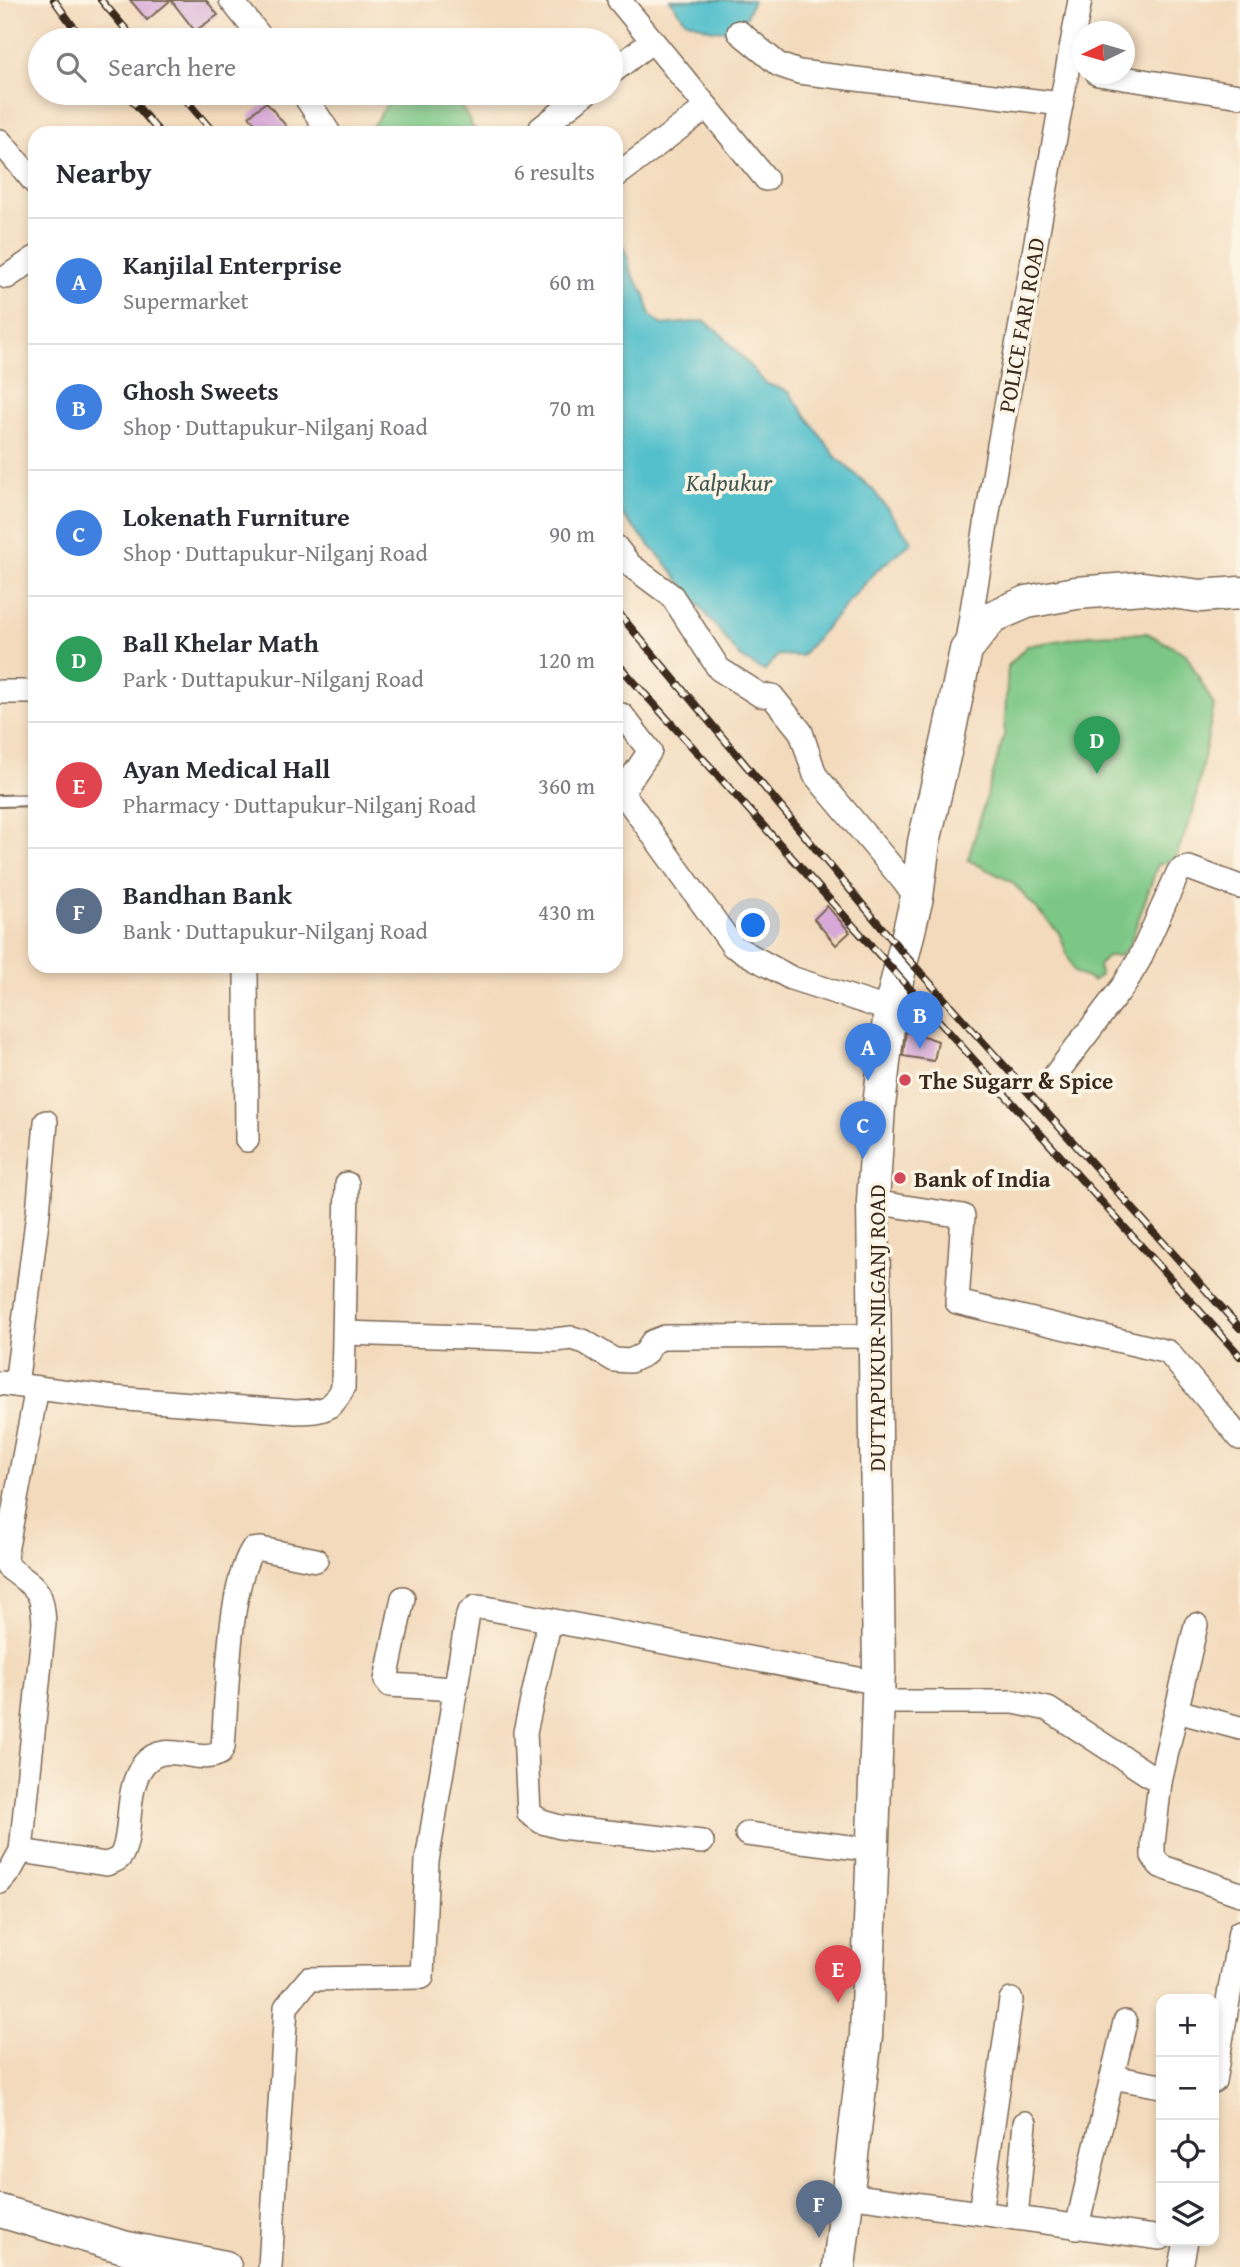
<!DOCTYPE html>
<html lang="en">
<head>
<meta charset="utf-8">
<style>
	:root { --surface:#fff; --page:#f2f2f3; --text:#2b2b33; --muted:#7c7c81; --line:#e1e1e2; --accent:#2563eb }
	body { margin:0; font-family:"Gentium Book Plus",serif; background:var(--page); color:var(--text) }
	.controls { position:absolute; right:21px; bottom:21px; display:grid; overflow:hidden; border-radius:14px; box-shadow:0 4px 10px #0003 }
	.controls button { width:63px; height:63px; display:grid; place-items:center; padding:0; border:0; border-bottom:2px solid var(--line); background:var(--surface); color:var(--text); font:35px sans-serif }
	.compass { position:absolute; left:1072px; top:21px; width:63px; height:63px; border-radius:50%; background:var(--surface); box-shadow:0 4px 10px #0003; rotate:265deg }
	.you { position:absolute; left:754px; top:926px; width:24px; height:24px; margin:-18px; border:5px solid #fff; border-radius:50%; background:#1a73e8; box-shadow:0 0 0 10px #1a73e833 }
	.badge { display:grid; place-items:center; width:46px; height:46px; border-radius:50%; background:var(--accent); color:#fff; font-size:23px; font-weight:700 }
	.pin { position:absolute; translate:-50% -58px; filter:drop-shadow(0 2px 4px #0008) }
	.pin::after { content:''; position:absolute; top:37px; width:24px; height:21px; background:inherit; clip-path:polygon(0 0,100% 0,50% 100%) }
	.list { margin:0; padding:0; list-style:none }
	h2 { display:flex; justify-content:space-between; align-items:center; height:91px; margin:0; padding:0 28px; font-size:30px }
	h2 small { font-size:23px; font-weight:400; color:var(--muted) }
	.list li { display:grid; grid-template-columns:46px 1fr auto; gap:21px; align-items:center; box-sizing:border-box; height:126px; padding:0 28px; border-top:2px solid var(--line) }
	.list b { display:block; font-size:26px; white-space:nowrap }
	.list p { margin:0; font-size:23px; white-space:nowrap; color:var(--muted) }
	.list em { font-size:23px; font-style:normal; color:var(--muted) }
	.icon { flex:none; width:38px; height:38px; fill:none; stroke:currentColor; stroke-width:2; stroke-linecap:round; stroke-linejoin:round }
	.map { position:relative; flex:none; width:1240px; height:2267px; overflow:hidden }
	.search { position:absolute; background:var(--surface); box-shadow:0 4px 10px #0003; left:28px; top:28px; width:595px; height:77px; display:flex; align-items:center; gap:18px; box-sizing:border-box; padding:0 24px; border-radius:38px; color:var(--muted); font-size:26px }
	.panel { position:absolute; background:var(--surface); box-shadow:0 4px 10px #0003; left:28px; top:126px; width:595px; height:847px; border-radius:21px }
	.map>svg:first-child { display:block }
	.green { fill:#7bc785; stroke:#5b7852; stroke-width:2 }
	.water { fill:#53c0cc; stroke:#477575; stroke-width:2 }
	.building { fill:#d7a8d8 }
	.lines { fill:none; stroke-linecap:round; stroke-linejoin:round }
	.lane-casing { stroke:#7b6855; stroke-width:14 }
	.street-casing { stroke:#7b6855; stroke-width:26 }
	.secondary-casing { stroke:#7b6855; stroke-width:35 }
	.lane { stroke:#fff; stroke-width:10 }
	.street { stroke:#fff; stroke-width:23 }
	.secondary { stroke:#fff; stroke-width:32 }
	.rail-casing { stroke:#3b2a1e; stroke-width:8 }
	.rail { stroke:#fcf5e5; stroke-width:5; stroke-dasharray:16; stroke-linecap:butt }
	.poi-dot { fill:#d1495b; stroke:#fcf5e5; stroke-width:2.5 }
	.labels { text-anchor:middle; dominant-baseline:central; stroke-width:7; stroke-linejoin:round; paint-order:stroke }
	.street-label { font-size:23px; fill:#3b2a1e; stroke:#fcf5e5 }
	.poi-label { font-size:23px; font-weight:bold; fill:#3b2a1e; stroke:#fcf5e5; text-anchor:start }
	.water-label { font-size:24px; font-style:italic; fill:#425752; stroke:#fcf5e5 }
</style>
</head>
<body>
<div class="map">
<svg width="1240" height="2267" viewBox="0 0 1240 2267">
	<rect width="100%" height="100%" fill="#fcf5e5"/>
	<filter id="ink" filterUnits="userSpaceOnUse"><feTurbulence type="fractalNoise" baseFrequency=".0143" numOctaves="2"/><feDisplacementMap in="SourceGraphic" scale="14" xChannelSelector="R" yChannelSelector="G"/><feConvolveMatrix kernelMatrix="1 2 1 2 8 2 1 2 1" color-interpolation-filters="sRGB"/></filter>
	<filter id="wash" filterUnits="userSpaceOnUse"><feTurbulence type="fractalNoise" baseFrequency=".00686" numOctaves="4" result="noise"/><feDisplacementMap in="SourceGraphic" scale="28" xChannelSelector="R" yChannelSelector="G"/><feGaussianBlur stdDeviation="1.57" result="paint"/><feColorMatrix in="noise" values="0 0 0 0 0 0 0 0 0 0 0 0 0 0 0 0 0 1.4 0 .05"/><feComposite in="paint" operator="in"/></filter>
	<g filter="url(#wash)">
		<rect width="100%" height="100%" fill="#f3dabc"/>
		<g class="green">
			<path d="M399,93C452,93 450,84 476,133H373L371,128L393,96Z"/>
			<polygon points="1147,633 1186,654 1214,706 1193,812 1175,859 1158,864 1129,946 1120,956 1107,956 1099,966 1100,975 1093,981 1074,972 1059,933 1012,882 968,860 1004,736 1008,666 1027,646 1091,635"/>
		</g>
		<g class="water">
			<polygon points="670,0 753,0 744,22 730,31 712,30 685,20"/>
			<polygon points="616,233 628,257 630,271 645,295 650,315 662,325 705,321 722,335 765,383 789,392 836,457 873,490 912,542 876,571 801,656 778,655 764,671 740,657 664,561 616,508"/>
		</g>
		<g id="blocks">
			<g class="building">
				<polygon points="130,0 171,0 147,20"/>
				<polygon points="171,0 206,0 218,15 195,31"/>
				<polygon points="266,102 292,133 263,133 249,116"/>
				<polygon points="827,906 850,932 836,945 814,919"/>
				<polygon points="906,1030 938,1041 934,1061 903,1056"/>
			</g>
		</g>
	</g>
	<g filter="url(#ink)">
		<use href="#blocks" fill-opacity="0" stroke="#7b6855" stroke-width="2"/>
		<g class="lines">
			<g class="lane-casing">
				<polyline id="lane" points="0,801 35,800"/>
			</g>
			<g class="street-casing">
				<g id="street">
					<polyline points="231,0 263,40"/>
					<polyline points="619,0 766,179"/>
					<polyline points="739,32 779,65 799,72 1061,104"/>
					<polyline points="611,73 652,41"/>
					<polyline points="1098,74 1240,96"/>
					<polyline points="303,93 329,133"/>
					<polyline points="541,128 586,93"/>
					<polyline points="0,141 35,183"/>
					<polyline points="616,176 707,107"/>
					<polyline points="7,277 35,258"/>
					<polyline points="616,547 630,565 672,596 719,669 760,695 772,696 801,732 815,775 917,897"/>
					<polyline points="966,647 999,445 1080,0"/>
					<polyline points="0,692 35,692"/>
					<polyline points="616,714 622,715 650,751 622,792 733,946 791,978 890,1010"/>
					<polyline points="246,966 247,1140"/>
					<polyline points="1053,1078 1124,985 1139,960 1178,873 1181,870 1189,868 1240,887"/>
					<polyline points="873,1202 963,1216 957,1302 1168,1352 1240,1438"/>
					<polyline points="345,1333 554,1340 572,1338 585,1342 614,1360 630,1361 645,1354 652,1342 665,1337 875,1336"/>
					<path d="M0,1383L114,1398L296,1412C322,1411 331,1412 343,1388L347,1184"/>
					<polyline points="16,1385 38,1213 46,1122"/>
					<polyline points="403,1598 386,1680 390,1685 455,1689"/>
					<polyline points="550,1620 525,1732 529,1813 542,1822 560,1827 702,1842"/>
					<polyline points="1196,1625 1160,1782 1153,1843 1153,1856 1160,1866 1240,1894"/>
					<polyline points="878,1702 1014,1702 1048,1709 1160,1782"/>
					<polyline points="1177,1711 1240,1728"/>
					<polyline points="747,1834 873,1850"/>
					<path d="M21,1851L106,1864C111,1862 116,1861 120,1857C134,1839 123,1790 144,1764C166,1738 197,1766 220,1753L223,1747C227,1698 228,1589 252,1550L261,1549L316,1560"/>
					<path d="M0,1882L11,1869L21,1851L44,1623C42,1585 35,1589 7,1566L5,1557L37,1388"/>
					<polyline points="1112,2077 1161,2086"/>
					<polyline points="1214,2081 1240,1932"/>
					<polyline points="848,2195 1161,2238"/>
					<polyline points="980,2213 1011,2000"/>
					<polyline points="1016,2218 1025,2123"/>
					<polyline points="1077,2227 1125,2022"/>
					<polyline points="270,2267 286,2007 309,1979 422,1977 427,1861 468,1614 476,1607 486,1608 879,1683"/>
					<polyline points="1181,2267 1186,2241"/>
				</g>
			</g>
			<g class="secondary-casing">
				<g id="secondary">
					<polyline points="0,2211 127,2248 225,2267"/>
					<polyline points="839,2267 866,2036 879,1670 873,1202 879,1106 890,1010 917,897 924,842 948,739 966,650 992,617 1027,602 1076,593 1143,588 1200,596 1240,593"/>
				</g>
			</g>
			<use href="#lane" class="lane"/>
			<use href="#street" class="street"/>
			<use href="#secondary" class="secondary"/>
			<g class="rail-casing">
				<g id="rail">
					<polyline points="54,0 83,40"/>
					<polyline points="101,0 135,40"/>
					<polyline points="126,93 160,133"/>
					<polyline points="180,93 214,133"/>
					<polyline points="616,610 903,953 1240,1328"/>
					<polyline points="616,662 1240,1356"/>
				</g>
			</g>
			<use href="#rail" class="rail"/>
		</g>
	</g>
	<g class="poi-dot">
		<circle cx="905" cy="1080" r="7"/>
		<circle cx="900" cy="1178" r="7"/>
	</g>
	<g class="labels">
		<g class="street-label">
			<text transform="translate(1021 325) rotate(-80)">POLICE FARI ROAD</text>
			<text transform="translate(876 1328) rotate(-90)">DUTTAPUKUR-NILGANJ ROAD</text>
		</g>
		<g class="poi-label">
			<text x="919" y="1080">The Sugarr &amp; Spice</text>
			<text x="914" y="1178">Bank of India</text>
		</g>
		<g class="water-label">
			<text x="729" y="482">Kalpukur</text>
		</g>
	</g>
</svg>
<div class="controls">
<button>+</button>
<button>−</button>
<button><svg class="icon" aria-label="locate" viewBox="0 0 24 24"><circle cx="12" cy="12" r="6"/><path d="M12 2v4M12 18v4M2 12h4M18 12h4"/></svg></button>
<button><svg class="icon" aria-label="layers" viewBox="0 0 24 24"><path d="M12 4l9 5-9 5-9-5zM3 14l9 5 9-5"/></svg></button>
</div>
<svg class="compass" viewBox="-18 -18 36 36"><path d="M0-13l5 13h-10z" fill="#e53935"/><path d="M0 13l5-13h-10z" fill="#7c7c81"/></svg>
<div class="you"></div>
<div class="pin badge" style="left:868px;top:1081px;background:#3f7fe0">A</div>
<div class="pin badge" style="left:920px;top:1049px;background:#3f7fe0">B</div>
<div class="pin badge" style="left:863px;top:1159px;background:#3f7fe0">C</div>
<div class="pin badge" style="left:1097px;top:774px;background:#2e9e5b">D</div>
<div class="pin badge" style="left:838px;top:2003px;background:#e0444e">E</div>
<div class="pin badge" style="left:819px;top:2238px;background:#5c6f8a">F</div>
<div class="search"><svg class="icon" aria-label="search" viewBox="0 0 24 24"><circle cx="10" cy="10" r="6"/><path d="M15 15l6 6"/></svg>Search here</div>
<section class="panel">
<h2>Nearby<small>6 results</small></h2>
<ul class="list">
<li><span class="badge" style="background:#3f7fe0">A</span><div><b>Kanjilal Enterprise</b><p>Supermarket</p></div><em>60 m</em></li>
<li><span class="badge" style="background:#3f7fe0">B</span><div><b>Ghosh Sweets</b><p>Shop · Duttapukur-Nilganj Road</p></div><em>70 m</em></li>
<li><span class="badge" style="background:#3f7fe0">C</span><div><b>Lokenath Furniture</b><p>Shop · Duttapukur-Nilganj Road</p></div><em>90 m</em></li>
<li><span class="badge" style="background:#2e9e5b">D</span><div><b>Ball Khelar Math</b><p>Park · Duttapukur-Nilganj Road</p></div><em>120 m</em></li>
<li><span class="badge" style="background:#e0444e">E</span><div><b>Ayan Medical Hall</b><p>Pharmacy · Duttapukur-Nilganj Road</p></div><em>360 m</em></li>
<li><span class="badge" style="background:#5c6f8a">F</span><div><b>Bandhan Bank</b><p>Bank · Duttapukur-Nilganj Road</p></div><em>430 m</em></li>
</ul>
</section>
</div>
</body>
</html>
